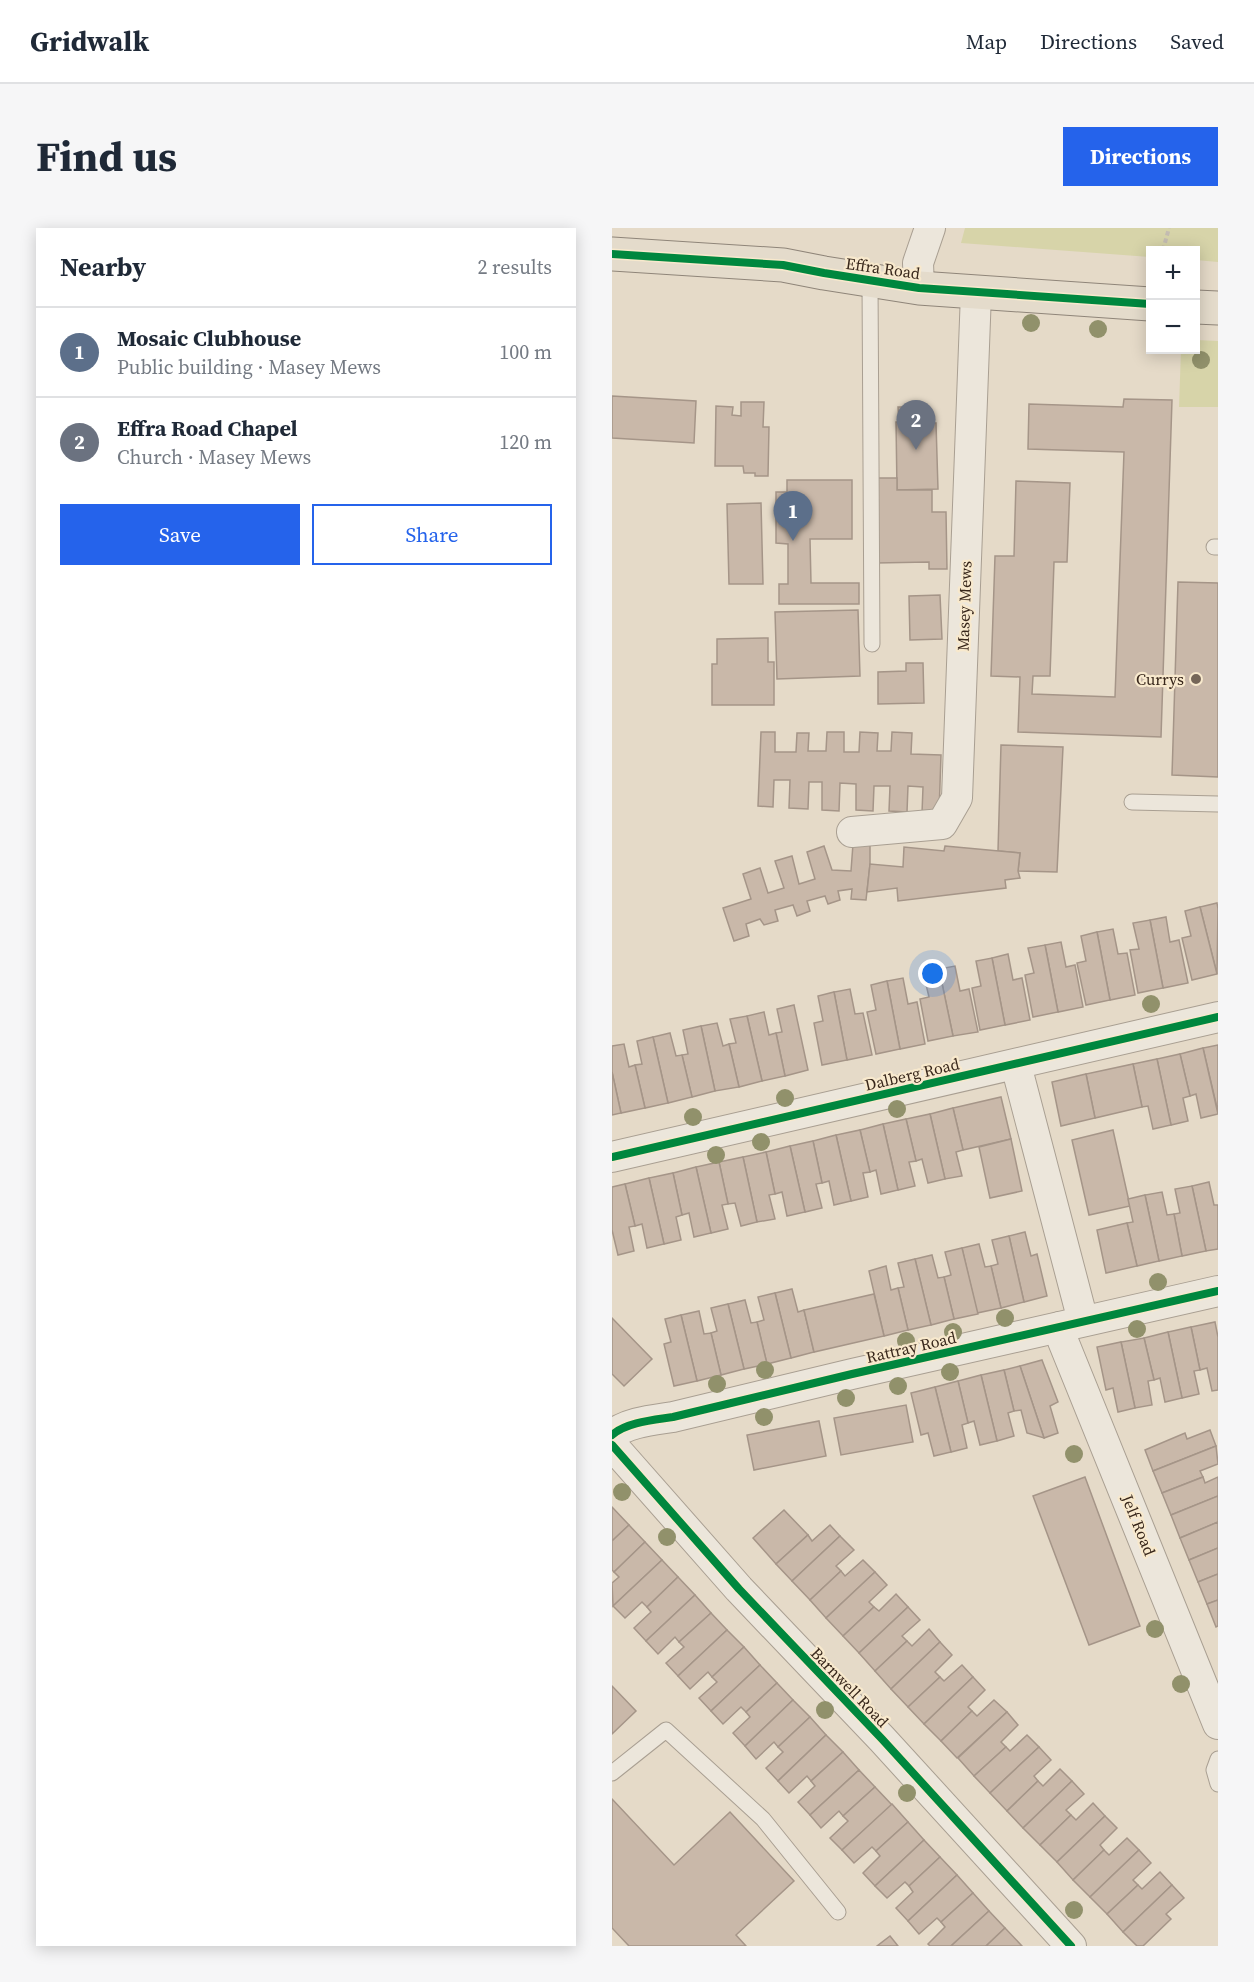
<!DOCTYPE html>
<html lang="en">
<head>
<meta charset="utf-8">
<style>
	:root { --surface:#fff; --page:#f6f6f7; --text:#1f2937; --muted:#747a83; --line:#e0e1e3; --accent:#2563eb }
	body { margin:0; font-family:"Source Serif 4",serif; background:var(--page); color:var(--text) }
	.controls { position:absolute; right:18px; top:18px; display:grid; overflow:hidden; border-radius:0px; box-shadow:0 3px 15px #0003 }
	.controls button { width:54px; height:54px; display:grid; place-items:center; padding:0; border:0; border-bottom:2px solid var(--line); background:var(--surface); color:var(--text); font:30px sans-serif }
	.you { position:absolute; left:321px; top:746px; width:21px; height:21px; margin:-15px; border:4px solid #fff; border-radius:50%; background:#1a73e8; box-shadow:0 0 0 9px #1a73e833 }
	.badge { display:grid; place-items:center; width:39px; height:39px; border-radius:50%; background:var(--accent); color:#fff; font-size:20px; font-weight:700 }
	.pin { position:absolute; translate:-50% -50px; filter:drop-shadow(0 2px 3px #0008) }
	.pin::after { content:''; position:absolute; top:32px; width:21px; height:18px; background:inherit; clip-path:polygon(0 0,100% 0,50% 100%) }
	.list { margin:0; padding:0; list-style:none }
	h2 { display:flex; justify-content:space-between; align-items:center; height:78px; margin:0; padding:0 24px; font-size:26px }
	h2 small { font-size:20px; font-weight:400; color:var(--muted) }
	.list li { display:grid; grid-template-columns:39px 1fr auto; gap:18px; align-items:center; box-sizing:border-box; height:90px; padding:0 24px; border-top:2px solid var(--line) }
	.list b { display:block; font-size:22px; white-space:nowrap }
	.list p { margin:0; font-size:20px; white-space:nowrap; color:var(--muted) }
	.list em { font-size:20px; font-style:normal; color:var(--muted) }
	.actions { display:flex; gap:12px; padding:18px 24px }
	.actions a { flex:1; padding:14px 0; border:2px solid var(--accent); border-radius:0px; text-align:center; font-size:21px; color:var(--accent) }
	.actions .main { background:var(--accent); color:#fff }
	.map { position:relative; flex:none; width:606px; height:1718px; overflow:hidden; border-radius:0px }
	header { display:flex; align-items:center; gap:36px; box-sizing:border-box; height:84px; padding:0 30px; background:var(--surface); border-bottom:2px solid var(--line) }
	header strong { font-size:28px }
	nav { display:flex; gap:33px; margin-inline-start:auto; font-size:21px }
	.intro { display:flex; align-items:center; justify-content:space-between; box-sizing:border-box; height:144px; padding:0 36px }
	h1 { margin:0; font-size:42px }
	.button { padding:15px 27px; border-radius:0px; background:var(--accent); color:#fff; font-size:21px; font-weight:700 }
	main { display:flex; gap:36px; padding:0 36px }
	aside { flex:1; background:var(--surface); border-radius:0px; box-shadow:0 3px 15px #0003 }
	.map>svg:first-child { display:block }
	.green { fill:#d7d4a9 }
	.building { fill:#c9b8a9; stroke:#a59588; stroke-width:1.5 }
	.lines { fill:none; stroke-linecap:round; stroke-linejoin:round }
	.service-casing { stroke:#a99f92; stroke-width:17 }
	.minor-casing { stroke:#a99f92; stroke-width:32 }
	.primary-casing { stroke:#8f8579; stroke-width:35 }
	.path { stroke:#c4bcb2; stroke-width:4; stroke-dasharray:4.5 3; stroke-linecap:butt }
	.service { stroke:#ece6db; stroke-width:15 }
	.minor { stroke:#ece6db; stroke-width:30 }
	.primary { stroke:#e4dbcb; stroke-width:33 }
	.cycleway-casing { stroke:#f8e9cd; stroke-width:11 }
	.cycleway { stroke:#00873e; stroke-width:8 }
	.tree { fill:#91916b }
	.poi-dot { fill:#756658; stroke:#f8e9cd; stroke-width:2 }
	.labels { text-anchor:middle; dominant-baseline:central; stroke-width:4.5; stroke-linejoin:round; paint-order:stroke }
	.street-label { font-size:16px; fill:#38271b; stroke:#f8e9cd }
	.poi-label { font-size:16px; fill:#38271b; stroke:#f8e9cd; text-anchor:end }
</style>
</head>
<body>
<header>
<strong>Gridwalk</strong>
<nav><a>Map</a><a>Directions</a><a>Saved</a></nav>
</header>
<div class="intro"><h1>Find us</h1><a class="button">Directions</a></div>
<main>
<aside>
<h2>Nearby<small>2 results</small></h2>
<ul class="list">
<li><span class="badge" style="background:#5c6f8a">1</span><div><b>Mosaic Clubhouse</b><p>Public building · Masey Mews</p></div><em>100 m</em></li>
<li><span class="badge" style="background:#6b7280">2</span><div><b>Effra Road Chapel</b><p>Church · Masey Mews</p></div><em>120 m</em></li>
</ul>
<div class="actions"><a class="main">Save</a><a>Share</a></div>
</aside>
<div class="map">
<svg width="606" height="1718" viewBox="0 0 606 1718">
	<rect width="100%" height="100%" fill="#e5dac8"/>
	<g class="green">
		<polygon points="353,0 606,0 606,34 584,32 584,22 538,22 538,29 349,15"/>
		<polygon points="584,112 606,113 606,179 567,179 569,122 584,122"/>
	</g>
	<g class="building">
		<polygon points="0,168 84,173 82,215 0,210"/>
		<polygon points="512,171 560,172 549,509 406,504 408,449 379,448 383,328 402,328 404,253 458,255 455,334 442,334 438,448 421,448 420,466 503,469 512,224 416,221 417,176 511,179"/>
		<polygon points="129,174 152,174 151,199 157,199 156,248 143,248 143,245 132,245 131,238 103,238 104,178 121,179 120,187 129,188"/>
		<polygon points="286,179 317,179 318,195 324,195 326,261 285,262 284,194 287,194"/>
		<polygon points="263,250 285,250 285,262 320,262 320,284 334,284 335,341 317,341 317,334 264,335"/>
		<polygon points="175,252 240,252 240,311 198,311 199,355 247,355 247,376 167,376 167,356 176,356 176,316 164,315 164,264 175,264"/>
		<polygon points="149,275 151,356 117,356 115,276"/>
		<polygon points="566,354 606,355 606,549 560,547"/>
		<polygon points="328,367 330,411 298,412 297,368"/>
		<polygon points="246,382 248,448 165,451 163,384"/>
		<polygon points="156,410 156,434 162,434 162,477 100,477 100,436 105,436 105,411"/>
		<polygon points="294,435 311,435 312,475 266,476 266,444 294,443"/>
		<polygon points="149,504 163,504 163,524 184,524 185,505 197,505 196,523 214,523 215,504 232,504 232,524 247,524 248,504 266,505 265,523 279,523 280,504 300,505 299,526 329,527 327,585 310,585 311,559 296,558 295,584 277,583 278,558 262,558 261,583 244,582 244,556 228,555 227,583 210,582 210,554 197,554 196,581 177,580 178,552 162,552 161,579 146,578"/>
		<polygon points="389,517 451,519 445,644 406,643 408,625 386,623"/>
		<polygon points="241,616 258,617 258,636 254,672 239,671 240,661 226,663 228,672 216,676 213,668 195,673 198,683 185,688 181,677 163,682 166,693 152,697 148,691 134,696 137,708 122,713 111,680 139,671 131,646 148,640 156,665 172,660 163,633 180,628 187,656 203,651 195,624 212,618 220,642 239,643"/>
		<polygon points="333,618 408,625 406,643 408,650 393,652 394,660 286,673 285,660 255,664 258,636 291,639 292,619 332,623"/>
		<polygon points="605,675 606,681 605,746 588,679"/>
		<polygon points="588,679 605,746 580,752 570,710 579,708 573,683"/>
		<polygon points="554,689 558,714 567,712 576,755 551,760 538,692"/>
		<polygon points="538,692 551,760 526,765 518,722 527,721 521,695"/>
		<polygon points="501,701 506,726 515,725 523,767 498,772 485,704"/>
		<polygon points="485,704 498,772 474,777 465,735 474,733 469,708"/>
		<polygon points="449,714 454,739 463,737 471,779 446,784 433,717"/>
		<polygon points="433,717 446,784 421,789 413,747 422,745 416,720"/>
		<polygon points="396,726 401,752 410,750 418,792 393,797 380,730"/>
		<polygon points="380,730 393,797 368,802 360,760 369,758 364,733"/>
		<polygon points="343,738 348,763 357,761 366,804 341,808 327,741"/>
		<polygon points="327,741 341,808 316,813 308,771 317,769 311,744"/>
		<polygon points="291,750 296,776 305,774 313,816 288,821 275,753"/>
		<polygon points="275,753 288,821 264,826 255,784 264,782 259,757"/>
		<polygon points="238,761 243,786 251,785 260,827 235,832 222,764"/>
		<polygon points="222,764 235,832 210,837 202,795 211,793 206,768"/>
		<polygon points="182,777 196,842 173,848 164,805 170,804 165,781"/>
		<polygon points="152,784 157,807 164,805 173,848 150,853 135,788"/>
		<polygon points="135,788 150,853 127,859 117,816 124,815 118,791"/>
		<polygon points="105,795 111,818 117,816 127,859 103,863 89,798"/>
		<polygon points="89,798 103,863 80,869 70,827 76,826 71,802"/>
		<polygon points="58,805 64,828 70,827 80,869 56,875 41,809"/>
		<polygon points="41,809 56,875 33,880 23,837 30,836 25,813"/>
		<polygon points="12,816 17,839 23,837 33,880 9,885 0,844 0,818"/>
		<polygon points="606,817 606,884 591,820"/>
		<polygon points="591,820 606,886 589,890 584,866 578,868 568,826"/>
		<polygon points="568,826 578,868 571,870 576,893 559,897 545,831"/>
		<polygon points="545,831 559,897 541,901 536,878 530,879 521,836"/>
		<polygon points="521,836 530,879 483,890 474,846"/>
		<polygon points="0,844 9,885 0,887"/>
		<polygon points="474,846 483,890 449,898 440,854"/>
		<polygon points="389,869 399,911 351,922 341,880"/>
		<polygon points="341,880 351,922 344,924 350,948 333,951 318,886"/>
		<polygon points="318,886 333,951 316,955 310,931 304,933 294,891"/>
		<polygon points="294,891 304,933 297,934 303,958 286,962 271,896"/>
		<polygon points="271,896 286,962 269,966 264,942 258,944 248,902"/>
		<polygon points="248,902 258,944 251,945 256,969 239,973 224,907"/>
		<polygon points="501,902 518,978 477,987 460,912"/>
		<polygon points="224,907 239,973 222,977 217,953 210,955 201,913"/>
		<polygon points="399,911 410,963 378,970 367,919"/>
		<polygon points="201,913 210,955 204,956 210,980 193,984 178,918"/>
		<polygon points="178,918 193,984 175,988 170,964 163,966 154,924"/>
		<polygon points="154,924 163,966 157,967 163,991 145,994 131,929"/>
		<polygon points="131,929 145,994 129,998 123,975 116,976 107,934"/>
		<polygon points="107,934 116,976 110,977 116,1001 99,1005 84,939"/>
		<polygon points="84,939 99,1005 82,1009 77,985 70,987 61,945"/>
		<polygon points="61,945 70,987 64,989 69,1012 52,1016 37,950"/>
		<polygon points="37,950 52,1016 35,1020 30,996 23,998 13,956"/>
		<polygon points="597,954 602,977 606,977 606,1021 594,1023 580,958"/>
		<polygon points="13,956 23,998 17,999 22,1023 6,1027 0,1002 0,959"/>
		<polygon points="580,958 594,1023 570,1028 562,986 568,985 563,961"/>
		<polygon points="550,964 555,987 562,986 570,1028 547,1033 533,967"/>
		<polygon points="533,967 547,1033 525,1038 515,995 521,994 516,971"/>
		<polygon points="515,995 525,1038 494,1045 485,1002"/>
		<polygon points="413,1004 419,1028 425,1026 435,1068 412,1074 397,1008"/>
		<polygon points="397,1008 412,1074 389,1080 379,1038 386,1036 380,1012"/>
		<polygon points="367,1016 373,1039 379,1038 389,1080 365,1085 350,1020"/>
		<polygon points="350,1020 366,1086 342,1091 332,1049 339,1047 333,1024"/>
		<polygon points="320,1027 326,1050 332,1049 342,1091 319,1097 303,1031"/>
		<polygon points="303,1031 319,1097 296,1102 286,1060 292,1059 286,1035"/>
		<polygon points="274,1038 279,1062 286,1060 296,1102 272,1108 257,1043"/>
		<polygon points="180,1061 186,1084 192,1082 202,1124 179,1130 163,1065"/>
		<polygon points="163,1065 179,1130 155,1136 145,1094 152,1092 146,1069"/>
		<polygon points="262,1066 272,1108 202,1124 192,1082"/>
		<polygon points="133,1072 139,1095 145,1094 155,1136 132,1141 116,1076"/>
		<polygon points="116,1076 132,1141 109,1147 99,1105 105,1103 99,1080"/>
		<polygon points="87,1083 92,1106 99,1105 109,1147 85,1153 69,1087"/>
		<polygon points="69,1087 85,1153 62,1158 52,1116 59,1114 53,1091"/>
		<polygon points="0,1090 40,1131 12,1158 0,1146"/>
		<polygon points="603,1094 606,1109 606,1162 600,1163 595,1140 588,1142 579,1099"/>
		<polygon points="579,1099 588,1142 582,1143 587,1166 570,1170 556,1104"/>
		<polygon points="556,1104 570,1170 553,1174 548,1150 542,1152 532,1110"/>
		<polygon points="532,1110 542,1152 536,1153 540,1177 523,1180 509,1114"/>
		<polygon points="509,1114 523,1180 506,1184 501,1160 494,1162 485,1119"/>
		<polygon points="430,1132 446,1174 438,1178 446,1205 432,1210 408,1138"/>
		<polygon points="408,1138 432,1210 415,1205 409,1182 402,1183 392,1142"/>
		<polygon points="392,1142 402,1183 396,1185 402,1208 385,1213 369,1147"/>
		<polygon points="369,1147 385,1213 368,1217 362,1193 356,1195 346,1153"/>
		<polygon points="346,1153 356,1195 350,1197 355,1220 339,1224 323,1159"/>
		<polygon points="323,1159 339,1224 322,1228 316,1205 309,1207 299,1165"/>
		<polygon points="294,1177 301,1214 229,1227 222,1190"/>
		<polygon points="207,1193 214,1228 142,1242 135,1207"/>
		<polygon points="598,1202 604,1218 541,1243 533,1222 573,1205 575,1211"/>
		<polygon points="604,1218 606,1236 588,1243 591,1249 550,1265 541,1243"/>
		<polygon points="473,1249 528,1398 477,1417 421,1268"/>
		<polygon points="591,1249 593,1255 606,1249 606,1268 559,1287 550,1265"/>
		<polygon points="606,1268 606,1294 568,1310 559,1287"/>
		<polygon points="0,1279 17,1297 0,1313"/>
		<polygon points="172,1282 196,1307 164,1336 141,1310"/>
		<polygon points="606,1294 606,1320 577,1332 568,1310"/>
		<polygon points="17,1297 33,1314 2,1344 0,1342 0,1313"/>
		<polygon points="218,1297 228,1308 180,1353 164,1336 196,1307 200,1313"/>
		<polygon points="228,1308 242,1322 224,1338 229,1343 198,1372 180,1353"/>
		<polygon points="33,1314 50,1332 1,1378 0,1355 7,1349 2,1344"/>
		<polygon points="606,1320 606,1346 586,1354 577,1332"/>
		<polygon points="50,1332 66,1349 35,1379 30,1374 13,1390 1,1378"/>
		<polygon points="251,1332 263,1344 214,1390 198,1372 229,1343 233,1348"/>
		<polygon points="263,1344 275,1357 257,1374 262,1379 231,1408 214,1390"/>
		<polygon points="606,1346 606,1372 595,1376 586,1354"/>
		<polygon points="66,1349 83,1367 34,1413 22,1400 39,1384 35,1379"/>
		<polygon points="284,1366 296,1379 247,1425 231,1408 262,1379 267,1383"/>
		<polygon points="83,1367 99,1385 67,1414 63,1409 46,1426 34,1413"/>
		<polygon points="606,1372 606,1398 604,1399 595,1376"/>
		<polygon points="296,1379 308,1392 290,1408 295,1413 263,1443 247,1425"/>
		<polygon points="99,1385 115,1402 66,1448 54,1435 72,1419 67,1414"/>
		<polygon points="317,1401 328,1414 279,1461 263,1443 295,1413 300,1418"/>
		<polygon points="115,1402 132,1419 100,1449 96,1444 78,1461 66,1448"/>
		<polygon points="328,1414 340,1427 323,1444 328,1449 296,1479 279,1461"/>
		<polygon points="132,1419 148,1437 99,1483 87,1470 105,1454 100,1449"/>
		<polygon points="148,1437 165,1455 134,1484 129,1479 111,1496 99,1483"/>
		<polygon points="350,1437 361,1449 312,1496 296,1479 328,1449 332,1453"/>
		<polygon points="361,1449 373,1462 356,1479 360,1483 329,1513 312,1496"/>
		<polygon points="165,1455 181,1472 133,1518 121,1505 138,1489 134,1484"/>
		<polygon points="0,1458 24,1483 0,1506"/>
		<polygon points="181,1472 198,1489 166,1519 162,1514 144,1531 133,1518"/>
		<polygon points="382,1472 395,1484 345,1530 329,1513 360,1483 365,1488"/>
		<polygon points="395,1484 406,1497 389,1514 394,1519 362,1548 346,1530"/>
		<polygon points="198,1489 214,1507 166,1553 154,1540 171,1524 166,1519"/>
		<polygon points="214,1507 231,1524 199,1553 195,1548 177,1565 166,1553"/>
		<polygon points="415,1507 427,1519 378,1565 362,1548 394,1519 398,1523"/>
		<polygon points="427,1519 439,1532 422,1548 426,1553 395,1583 378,1565"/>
		<polygon points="231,1524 247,1542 198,1587 186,1574 203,1558 199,1553"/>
		<polygon points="448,1541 460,1553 411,1600 395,1583 426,1553 431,1558"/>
		<polygon points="247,1542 263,1559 231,1588 227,1583 209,1600 198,1587"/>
		<polygon points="460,1553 472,1566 454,1582 459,1587 428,1617 411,1600"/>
		<polygon points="263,1559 280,1577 230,1622 218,1610 236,1593 231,1588"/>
		<polygon points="0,1571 62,1637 118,1584 182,1653 124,1707 134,1718 17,1718 0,1700"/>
		<polygon points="481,1575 493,1588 445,1634 428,1617 459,1587 464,1592"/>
		<polygon points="280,1576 296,1594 264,1623 260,1619 242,1635 230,1622"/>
		<polygon points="493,1588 505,1600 488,1617 492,1622 461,1652 445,1634"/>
		<polygon points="296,1594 312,1612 263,1658 251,1645 268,1628 264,1623"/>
		<polygon points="515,1610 527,1622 478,1669 461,1652 492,1622 497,1627"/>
		<polygon points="312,1612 328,1629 297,1658 293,1654 275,1670 263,1658"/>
		<polygon points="527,1622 539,1635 521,1652 526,1657 495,1686 478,1669"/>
		<polygon points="328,1629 345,1647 296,1693 284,1680 301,1664 297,1658"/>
		<polygon points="548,1644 560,1657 511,1704 495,1686 526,1657 530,1661"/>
		<polygon points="345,1647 361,1665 329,1694 325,1690 307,1706 296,1693"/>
		<polygon points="560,1657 572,1670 554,1686 559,1691 531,1718 525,1718 511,1704"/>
		<polygon points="361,1665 377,1683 339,1718 318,1718 316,1716 333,1699 329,1694"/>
		<polygon points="377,1683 393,1700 374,1718 339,1718"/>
		<polygon points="393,1700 410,1718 374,1718"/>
		<polygon points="278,1708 286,1718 265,1718"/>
	</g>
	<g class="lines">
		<g class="service-casing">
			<g id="service">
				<polyline points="258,53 260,416"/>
				<polyline points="602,319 606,319"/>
				<polyline points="520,574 606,576"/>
				<polyline points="606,1531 602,1542 606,1556"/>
				<polyline points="0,1545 54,1502 151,1591 226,1684"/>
			</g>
		</g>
		<g class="minor-casing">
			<g id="minor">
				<polyline points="307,60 306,35 318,0"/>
				<polyline points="240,604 330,596 345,570 364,65"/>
				<polyline points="404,837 471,1093"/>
				<polyline points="0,929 606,789"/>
				<polyline points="448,1099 451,1113 606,1496"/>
				<path d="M0,1207C15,1194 42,1192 61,1189L240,1146L606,1063"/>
				<polyline points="0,1217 127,1361 270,1511 459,1718"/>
			</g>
		</g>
		<g class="primary-casing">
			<g id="primary">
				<polyline points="0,26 171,37 212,45 307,60 538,76"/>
				<polyline points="584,79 606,80"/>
			</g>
		</g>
		<polyline class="path" points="551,22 557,0"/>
		<use href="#service" class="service"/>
		<use href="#minor" class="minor"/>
		<use href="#primary" class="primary"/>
		<g class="cycleway-casing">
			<g id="cycleway">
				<polyline points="0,26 171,37 212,45 307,60 538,76"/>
				<polyline points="0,929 606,789"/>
				<path d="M0,1207C15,1194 42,1192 61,1189L240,1146L606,1063"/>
				<polyline points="0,1217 127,1361 270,1511 459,1718"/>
			</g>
		</g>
		<use href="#cycleway" class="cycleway"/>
	</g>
	<g class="tree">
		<circle cx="419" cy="95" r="9"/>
		<circle cx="486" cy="101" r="9"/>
		<circle cx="589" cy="132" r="9"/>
		<circle cx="539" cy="776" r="9"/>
		<circle cx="173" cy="870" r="9"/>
		<circle cx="285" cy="881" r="9"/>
		<circle cx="81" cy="889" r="9"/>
		<circle cx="149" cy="914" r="9"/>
		<circle cx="104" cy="927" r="9"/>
		<circle cx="546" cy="1054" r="9"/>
		<circle cx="393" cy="1090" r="9"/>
		<circle cx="525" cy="1101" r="9"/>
		<circle cx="341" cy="1104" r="9"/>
		<circle cx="294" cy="1113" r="9"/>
		<circle cx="153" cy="1142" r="9"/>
		<circle cx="338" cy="1144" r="9"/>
		<circle cx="105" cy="1156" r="9"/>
		<circle cx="286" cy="1158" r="9"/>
		<circle cx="234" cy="1170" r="9"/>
		<circle cx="152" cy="1189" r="9"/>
		<circle cx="462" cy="1226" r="9"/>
		<circle cx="10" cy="1264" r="9"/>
		<circle cx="55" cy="1309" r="9"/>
		<circle cx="543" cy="1401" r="9"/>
		<circle cx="569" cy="1456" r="9"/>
		<circle cx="213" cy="1482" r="9"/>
		<circle cx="295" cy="1565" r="9"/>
		<circle cx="462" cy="1682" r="9"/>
	</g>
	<circle class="poi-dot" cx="584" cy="451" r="6"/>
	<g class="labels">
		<g class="street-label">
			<text transform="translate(271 40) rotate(8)">Effra Road</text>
			<text transform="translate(352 378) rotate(-88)">Masey Mews</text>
			<text transform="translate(300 846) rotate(-13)">Dalberg Road</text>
			<text transform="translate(299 1119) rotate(-13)">Rattray Road</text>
			<text transform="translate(527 1297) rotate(68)">Jelf Road</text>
			<text transform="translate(238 1459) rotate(46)">Barnwell Road</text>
		</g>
		<g class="poi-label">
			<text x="572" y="451">Currys</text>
		</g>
	</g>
</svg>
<div class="controls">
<button>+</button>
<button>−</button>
</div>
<div class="you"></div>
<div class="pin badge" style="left:181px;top:313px;background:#5c6f8a">1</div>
<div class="pin badge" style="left:304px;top:222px;background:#6b7280">2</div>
</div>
</main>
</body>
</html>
